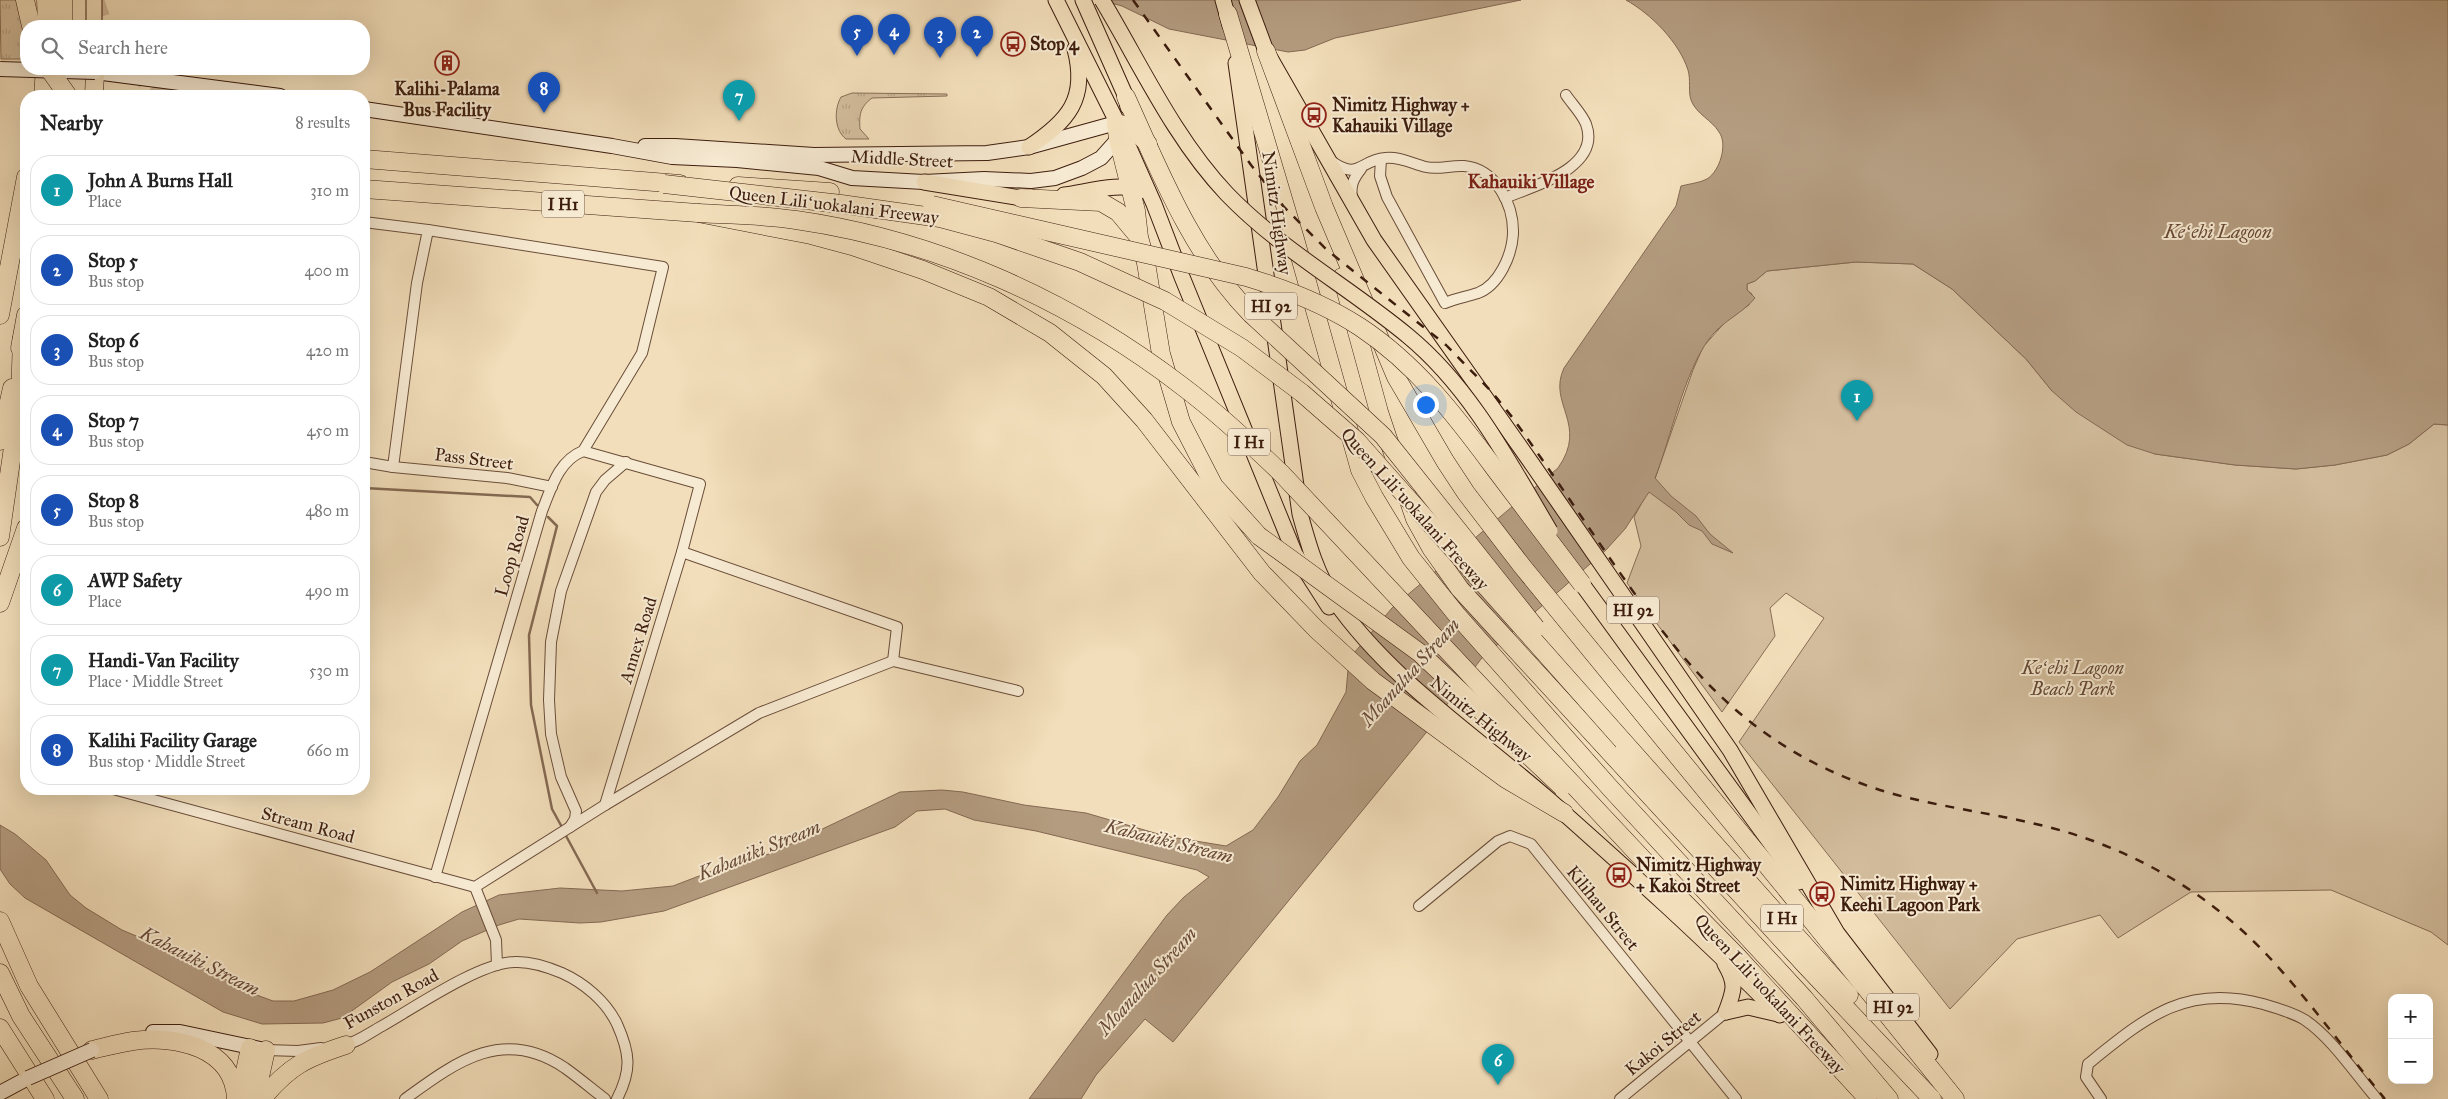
<!DOCTYPE html>
<html lang="en">
<head>
<meta charset="utf-8">
<style>
	:root { --surface:#fff; --page:#f2f2f2; --text:#222; --muted:#767676; --line:#e0e0e0; --accent:#2563eb }
	body { margin:0; font-family:"IM FELL Great Primer",serif; background:var(--page); color:var(--text) }
	.controls { position:absolute; right:15px; bottom:15px; display:grid; overflow:hidden; border-radius:10px; box-shadow:0 5px 20px #0002 }
	.controls button { width:45px; height:45px; display:grid; place-items:center; padding:0; border:0; border-bottom:1px solid var(--line); background:var(--surface); color:var(--text); font:25px sans-serif }
	.you { position:absolute; left:1425px; top:404px; width:18px; height:18px; margin:-12px; border:4px solid #fff; border-radius:50%; background:#1a73e8; box-shadow:0 0 0 8px #1a73e833 }
	.badge { display:grid; place-items:center; width:32px; height:32px; border-radius:50%; background:var(--accent); color:#fff; font-size:16px; font-weight:700 }
	.pin { position:absolute; translate:-50% -41px; filter:drop-shadow(0 1px 2px #0008) }
	.pin::after { content:''; position:absolute; top:26px; width:18px; height:15px; background:inherit; clip-path:polygon(0 0,100% 0,50% 100%) }
	.list { margin:0; padding:0; list-style:none }
	h2 { display:flex; justify-content:space-between; align-items:center; height:65px; margin:0; padding:0 20px; font-size:21px }
	h2 small { font-size:16px; font-weight:400; color:var(--muted) }
	.list li { display:grid; grid-template-columns:32px 1fr auto; gap:15px; align-items:center; box-sizing:border-box; height:70px; margin:0 10px 10px; padding:0 10px; border:1px solid var(--line); border-radius:20px }
	.list b { display:block; font-size:19px; white-space:nowrap }
	.list p { margin:0; font-size:16px; white-space:nowrap; color:var(--muted) }
	.list em { font-size:16px; font-style:normal; color:var(--muted) }
	.icon { flex:none; width:28px; height:28px; fill:none; stroke:currentColor; stroke-width:2; stroke-linecap:round; stroke-linejoin:round }
	.map { position:relative; flex:none; width:2448px; height:1099px; overflow:hidden }
	.search { position:absolute; background:var(--surface); box-shadow:0 5px 20px #0002; left:20px; top:20px; width:350px; height:55px; display:flex; align-items:center; gap:12px; box-sizing:border-box; padding:0 18px; border-radius:20px; color:var(--muted); font-size:19px }
	.panel { position:absolute; background:var(--surface); box-shadow:0 5px 20px #0002; left:20px; top:90px; width:350px; height:705px; border-radius:20px }
	.map>svg:first-child { display:block }
	.grass { fill:url(#grass-tufts); stroke:#886d56 }
	.park { fill:#d3bd9d; stroke:#886d56 }
	.water { fill:#b49c80; stroke:#846952 }
	.lines { fill:none; stroke-linecap:round; stroke-linejoin:round }
	.stream { stroke:#846952; stroke-width:2.5 }
	.highway-tunnel { stroke:#ceb798; stroke-width:18; stroke-dasharray:18 9; stroke-linecap:butt }
	.street-casing { stroke:#6a4d39; stroke-width:12 }
	.secondary-casing { stroke:#3d1d0e; stroke-width:16 }
	.primary-casing { stroke:#3d1d0e; stroke-width:17 }
	.highway-casing { stroke:#3d1d0e; stroke-width:19 }
	.street { stroke:#f7ead2; stroke-width:10 }
	.secondary { stroke:#f7ead2; stroke-width:14 }
	.primary { stroke:#f2deba; stroke-width:15 }
	.highway { stroke:#f2deba; stroke-width:18 }
	.rail { stroke:#3d1d0e; stroke-width:2.5; stroke-dasharray:9 9; stroke-linecap:butt }
	.secondary-bridge-casing { stroke:#3d1d0e; stroke-width:16; stroke-linecap:butt }
	.primary-bridge-casing { stroke:#3d1d0e; stroke-width:17; stroke-linecap:butt }
	.highway-bridge-casing { stroke:#3d1d0e; stroke-width:19; stroke-linecap:butt }
	.secondary-bridge { stroke:#f7ead2; stroke-width:14 }
	.primary-bridge { stroke:#f2deba; stroke-width:15 }
	.highway-bridge { stroke:#f2deba; stroke-width:18 }
	.labels { text-anchor:middle; dominant-baseline:central; stroke-width:4; stroke-linejoin:round; paint-order:stroke }
	.shield { fill:#f7ead2; stroke:#755a49; stroke-width:1 }
	.shield-label { font-size:16px; font-weight:bold; fill:#3d1d0e }
	.poi-label { font-size:18px; font-weight:bold; fill:#3d1d0e; stroke:#f7ead2; text-anchor:start }
	.street-label { font-size:18px; fill:#3d1d0e; stroke:#f7ead2 }
	.park-label { font-size:18px; font-style:italic; fill:#624532; stroke:#f7ead2 }
	.neighbourhood-label { font-size:19px; font-weight:bold; fill:#7a1f14; stroke:#f7ead2 }
	.water-label { font-size:19px; font-style:italic; fill:#674936; stroke:#f7ead2 }
</style>
</head>
<body>
<div class="map">
<svg width="2448" height="1099" viewBox="0 0 2448 1099">
	<defs>
		<pattern id="grass-tufts" width="24" height="20" patternUnits="userSpaceOnUse" patternTransform="scale(1.25)"><rect width="24" height="20" fill="#d3bd9d"/><path d="M3 7l-1-3M5 7V3M7 7l1-3M15 17l-1-3M17 17v-4M19 17l1-3" fill="none" stroke="#b6a286"/></pattern>
	</defs>
	<rect width="100%" height="100%" fill="#f2deba"/>
	<filter id="stains"><feTurbulence type="fractalNoise" baseFrequency=".004" numOctaves="4"/><feColorMatrix values="0 0 0 0 .2 0 0 0 0 .09 0 0 0 0 .02 0 0 0 .5 -.17"/></filter>
	<radialGradient id="worn" r=".72"><stop offset=".6" stop-color="#630" stop-opacity="0"/><stop offset="1" stop-color="#630" stop-opacity=".3"/></radialGradient>
	<g class="grass">
		<polygon points="0,0 18,0 26,28 26,59 1,59"/>
		<path d="M852,93L947,94V96L872,98C860,107 859,115 860,129L869,139H846C834,130 834,109 841,97Z"/>
	</g>
	<polygon class="park" points="1856,262 1913,264 1952,289 2026,359 2052,391 2155,454 2235,465 2296,469 2335,465 2387,455 2409,444 2434,424 2448,425 2448,945 2431,932 2331,890 2191,892 2118,938 2100,915 2017,939 1950,1009 1739,742 1824,618 1786,593 1770,608 1775,636 1722,712 1627,583 1641,546 1634,517 1655,479 1693,370 1703,347 1727,320 1749,305 1752,294 1747,290 1747,284 1755,281 1767,271"/>
	<g class="water">
		<polygon points="1101,0 1521,0 1335,38 1305,50 1288,52 1169,29 1122,6"/>
		<path d="M1626,0H2448V425L2434,424L2409,444L2387,455L2335,465L2296,469L2235,465L2155,454L2127,445L2076,412L2052,391L2026,359L1952,289L1913,264L1856,262L1767,271L1755,281L1747,284V290L1755,298C1742,314 1722,321 1709,339C1684,373 1671,437 1655,478L1671,496L1696,516L1710,534L1733,553L1712,544L1702,531L1689,525L1676,512L1649,492L1625,529L1605,551L1481,659L1425,734L1173,1042L1145,1019L1096,1075L1081,1099H1029L1167,915L1184,897L1209,877L1197,870L1036,831L974,820L945,809L917,811L895,827L664,911L601,922L580,923L519,919L499,925L462,941L429,964L392,982L342,1018L323,1023L262,1024L223,1012L25,898L10,884L0,869V825L15,834L46,860L70,895L86,908L122,930L160,946L254,994L273,1001H294L333,990L370,972L462,912L499,895L560,888L622,891L673,886L712,871L772,853L900,792L942,790L963,792L1024,805L1086,813L1165,836L1226,846L1253,830L1278,797L1300,761L1317,745L1346,692L1349,659L1392,608L1558,468C1589,424 1547,404 1564,368L1676,206L1681,186C1688,184 1700,183 1707,179C1720,171 1728,144 1719,132C1712,120 1696,114 1691,100C1688,91 1691,80 1688,70C1679,42 1651,14 1626,0Z"/>
	</g>
	<g class="lines">
		<g class="stream">
			<polyline points="364,488 530,497 537,505"/>
			<polyline points="548,517 557,526 529,635 531,705 552,809 563,829"/>
			<polyline points="565,834 597,893"/>
		</g>
		<g class="highway-tunnel">
			<polyline points="95,0 104,26"/>
			<polyline points="132,69 163,96"/>
		</g>
		<g class="street-casing">
			<g id="street">
				<path d="M1330,160C1358,182 1360,160 1385,158C1399,156 1413,164 1426,167C1439,170 1451,165 1464,166C1496,169 1514,205 1513,234C1512,255 1499,285 1478,293C1466,297 1456,298 1445,303L1387,197L1380,176L1381,159"/>
				<path d="M1352,197C1350,185 1354,178 1361,169"/>
				<path d="M1505,198C1533,186 1602,168 1586,124C1582,114 1572,104 1566,95"/>
				<polyline points="364,222 428,230 417,283 393,467 364,462"/>
				<path d="M428,230L663,267L642,353L583,451C558,461 551,489 542,511L435,877"/>
				<polyline points="583,451 700,484 682,552 605,805"/>
				<polyline points="393,467 507,478 552,487"/>
				<polyline points="682,552 897,627 893,661"/>
				<polyline points="113,789 475,887 605,805 759,713 893,661 1018,691"/>
				<polyline points="570,827 575,819 576,811 561,777 551,734 549,700 551,642 561,591 596,492 605,480 626,462"/>
				<polyline points="475,887 496,940 497,965"/>
				<polyline points="1419,906 1498,841 1510,836 1531,844 1736,1099"/>
				<path d="M341,1046C355,1044 369,1033 382,1026C414,1008 479,963 514,962C529,961 548,967 562,973C584,983 606,1001 617,1024C630,1053 632,1070 617,1099"/>
				<polyline points="266,1050 298,1051 321,1048"/>
				<path d="M405,1099C456,1062 503,1026 565,1068C579,1078 592,1089 605,1099"/>
				<polyline points="1620,1099 1726,1012"/>
				<path d="M2101,1099L2086,1077L2088,1064C2145,1018 2185,983 2263,1004C2277,1008 2292,1012 2305,1020C2332,1038 2356,1075 2377,1099"/>
			</g>
		</g>
		<g class="secondary-casing">
			<g id="secondary">
				<polyline points="95,72 280,96"/>
				<polyline points="364,109 612,146 672,157 737,160 819,168 852,178 924,182 984,179 1031,181 1055,178 1082,168 1101,158 1118,139"/>
				<polyline points="645,146 675,146 814,155 987,153 1029,147 1116,123"/>
				<polyline points="153,1032 180,1032 260,1049"/>
				<polyline points="0,1093 28,1078"/>
			</g>
		</g>
		<g class="primary-casing">
			<g id="primary">
				<polyline points="94,0 94,26"/>
				<polyline points="1056,0 1122,132 1154,204 1182,277 1295,554 1329,607"/>
				<polyline points="1083,0 1126,97 1128,107"/>
				<polyline points="1223,0 1230,25"/>
				<polyline points="1247,0 1266,51 1374,240 1530,461 1730,750 1837,933 1930,1054"/>
				<path d="M1236,63L1300,514C1308,543 1317,576 1335,601C1391,681 1475,735 1548,799C1627,869 1706,940 1780,1015"/>
				<path d="M1029,147C1068,121 1088,99 1075,49"/>
				<polyline points="924,182 1021,198 1031,197"/>
				<path d="M1064,195C1083,193 1124,181 1140,191"/>
				<polyline points="1582,584 1799,882"/>
				<path d="M1725,964C1737,984 1734,991 1726,1012"/>
				<polyline points="1726,1012 1748,1007 1778,1014"/>
			</g>
		</g>
		<g class="highway-casing">
			<g id="highway">
				<polyline points="25,0 31,26"/>
				<polyline points="46,0 47,26"/>
				<polyline points="63,0 63,26"/>
				<polyline points="1228,14 1295,239 1360,470 1374,497 1411,558 1456,614 1611,789 1804,998 1889,1099"/>
				<polyline points="1266,51 1324,207 1396,377 1445,461 1466,493 1522,566 1801,907 1955,1099"/>
				<polyline points="43,96 45,69"/>
				<polyline points="94,96 95,72"/>
				<path d="M1126,97C1160,172 1192,254 1251,314"/>
				<polyline points="1148,144 1131,127 1116,123 1118,139 1136,211 1139,237 1146,263 1161,354 1181,422 1214,486 1259,536"/>
				<polyline points="364,159 680,184"/>
				<polyline points="738,186 830,192"/>
				<polyline points="364,189 698,213 811,235 852,246 923,270 989,297 1050,333 1104,376 1144,420 1262,573 1316,629 1373,681 1506,779 1564,813"/>
				<polyline points="1021,198 1101,202 1118,212 1138,236"/>
				<polyline points="1342,277 1379,412 1415,519 1431,548 1460,589 1806,966 1932,1099"/>
				<polyline points="0,315 26,177"/>
				<polyline points="20,348 26,315"/>
				<polyline points="0,441 12,388"/>
				<polyline points="0,537 20,399 22,338"/>
				<polyline points="0,603 26,528"/>
				<polyline points="1623,741 1849,995"/>
				<polyline points="1668,886 1737,956 1868,1099"/>
				<polyline points="0,921 29,986 99,1099"/>
				<polyline points="0,973 21,1016 75,1099"/>
				<polyline points="0,1028 45,1099"/>
				<path d="M92,1050C105,1047 119,1043 133,1041C175,1035 234,1047 236,1099"/>
				<polyline points="239,1099 250,1048"/>
				<polyline points="255,1099 266,1050"/>
				<path d="M262,1099C289,1066 306,1058 346,1045"/>
			</g>
		</g>
		<use href="#street" class="street"/>
		<use href="#secondary" class="secondary"/>
		<use href="#primary" class="primary"/>
		<use href="#highway" class="highway"/>
		<path class="rail" d="M1133,0L1251,165L1284,207L1327,250L1446,345L1491,391L1512,417C1546,464 1578,512 1611,560C1657,626 1701,688 1768,735C1809,764 1857,785 1905,797C1957,810 2011,816 2063,831C2141,854 2212,896 2268,956C2310,1001 2346,1052 2385,1099"/>
		<g class="secondary-bridge-casing">
			<g id="secondary-bridge">
				<polyline points="0,69 95,72"/>
				<polyline points="28,1078 92,1050"/>
			</g>
		</g>
		<g class="primary-bridge-casing">
			<path id="primary-bridge" d="M1102,0C1141,65 1174,138 1227,194C1281,250 1349,287 1408,336C1471,388 1509,462 1550,531"/>
		</g>
		<g class="highway-bridge-casing">
			<g id="highway-bridge">
				<polyline points="49,69 68,96"/>
				<polyline points="664,184 841,204 940,218 996,233 1080,262 1165,301 1242,348 1302,393 1357,441 1623,741"/>
				<path d="M932,205L1246,277C1286,289 1325,304 1360,327C1416,364 1456,416 1495,469C1524,507 1553,546 1582,584"/>
				<path d="M698,213C731,215 764,215 796,220C936,240 1070,300 1182,386C1218,413 1250,443 1282,474L1668,886"/>
				<polyline points="1251,314 1383,436 1536,628"/>
				<polyline points="1259,536 1420,653 1562,787"/>
			</g>
		</g>
		<use href="#secondary-bridge" class="secondary-bridge"/>
		<use href="#primary-bridge" class="primary-bridge"/>
		<use href="#highway-bridge" class="highway-bridge"/>
	</g>
	<defs>
		<g id="bus-ring" transform="scale(1.25)"><circle r="9.5" fill="#f7ead2" stroke="#8f2418" stroke-width="1.5"/><path d="M-5-6H5V4H4V6H2V4H-2V6H-4V4H-5ZM-3.5-4V0h7V-4ZM-3.5 1.2v1.5H-2V1.2ZM2 1.2v1.5H3.5V1.2Z" fill="#8f2418"/></g>
		<g id="building-ring" transform="scale(1.25)"><circle r="9.5" fill="#f7ead2" stroke="#8f2418" stroke-width="1.5"/><path d="M-4-6H4V6H1V3H-1V6H-4ZM-2.5-4.3h1.7v1.8h-1.7ZM.8-4.3h1.7v1.8H.8ZM-2.5-1h1.7V.8h-1.7ZM.8-1h1.7V.8H.8Z" fill="#8f2418"/></g>
	</defs>
	<g fill-rule="evenodd">
		<use href="#bus-ring" x="1013" y="44"/>
		<use href="#building-ring" x="447" y="63"/>
		<use href="#bus-ring" x="1314" y="115"/>
		<use href="#bus-ring" x="1619" y="875"/>
		<use href="#bus-ring" x="1822" y="894"/>
	</g>
	<g class="labels">
		<g class="shield">
			<rect x="542" y="190.5" width="42" height="27" rx="4"/>
			<rect x="1245" y="292.5" width="52" height="27" rx="4"/>
			<rect x="1228" y="428.5" width="42" height="27" rx="4"/>
			<rect x="1607" y="596.5" width="52" height="27" rx="4"/>
			<rect x="1761" y="904.5" width="42" height="27" rx="4"/>
			<rect x="1867" y="993.5" width="52" height="27" rx="4"/>
		</g>
		<g class="shield-label">
			<text x="563" y="204">I H1</text>
			<text x="1271" y="306">HI 92</text>
			<text x="1249" y="442">I H1</text>
			<text x="1633" y="610">HI 92</text>
			<text x="1782" y="918">I H1</text>
			<text x="1893" y="1007">HI 92</text>
		</g>
		<g class="poi-label">
			<text x="1030" y="44">Stop 4</text>
			<text x="447" y="89" text-anchor="middle">Kalihi-Palama<tspan x="447" dy="21">Bus Facility</tspan></text>
			<text x="1332" y="105">Nimitz Highway +<tspan x="1332" dy="21">Kahauiki Village</tspan></text>
			<text x="1636" y="865">Nimitz Highway<tspan x="1636" dy="21">+ Kakoi Street</tspan></text>
			<text x="1840" y="884">Nimitz Highway +<tspan x="1840" dy="21">Keehi Lagoon Park</tspan></text>
		</g>
		<g class="street-label">
			<text transform="translate(902 159) rotate(3)">Middle Street</text>
			<text transform="translate(834 205) rotate(7)">Queen Liliʻuokalani Freeway</text>
			<text transform="translate(1277 213) rotate(82)">Nimitz Highway</text>
			<text transform="translate(474 459) rotate(7)">Pass Street</text>
			<text transform="translate(1415 509) rotate(48)">Queen Liliʻuokalani Freeway</text>
			<text transform="translate(512 556) rotate(-74)">Loop Road</text>
			<text transform="translate(638 640) rotate(-73)">Annex Road</text>
			<text transform="translate(1481 719) rotate(39)">Nimitz Highway</text>
			<text transform="translate(308 825) rotate(15)">Stream Road</text>
			<text transform="translate(1603 908) rotate(51)">Kilihau Street</text>
			<text transform="translate(1770 994) rotate(47)">Queen Liliʻuokalani Freeway</text>
			<text transform="translate(391 999) rotate(-29)">Funston Road</text>
			<text transform="translate(1663 1043) rotate(-39)">Kakoi Street</text>
		</g>
		<g class="park-label">
			<text x="2073" y="668">Keʻehi Lagoon<tspan x="2073" dy="21">Beach Park</tspan></text>
		</g>
		<g class="neighbourhood-label">
			<text x="1531" y="181">Kahauiki Village</text>
		</g>
		<g class="water-label">
			<text x="2218" y="231">Keʻehi Lagoon</text>
			<text transform="translate(1410 672) rotate(-48)">Moanalua Stream</text>
			<text transform="translate(1169 841) rotate(14)">Kahauiki Stream</text>
			<text transform="translate(759 850) rotate(-22)">Kahauiki Stream</text>
			<text transform="translate(200 961) rotate(27)">Kahauiki Stream</text>
			<text transform="translate(1147 981) rotate(-48)">Moanalua Stream</text>
		</g>
	</g>
	<rect width="100%" height="100%" filter="url(#stains)"/>
	<rect width="100%" height="100%" fill="url(#worn)"/>
</svg>
<div class="controls">
<button>+</button>
<button>−</button>
</div>
<div class="you"></div>
<div class="pin badge" style="left:1857px;top:421px;background:#0f9aa8">1</div>
<div class="pin badge" style="left:977px;top:57px;background:#1a4fb4">2</div>
<div class="pin badge" style="left:940px;top:58px;background:#1a4fb4">3</div>
<div class="pin badge" style="left:894px;top:55px;background:#1a4fb4">4</div>
<div class="pin badge" style="left:857px;top:56px;background:#1a4fb4">5</div>
<div class="pin badge" style="left:1498px;top:1085px;background:#0f9aa8">6</div>
<div class="pin badge" style="left:739px;top:121px;background:#0f9aa8">7</div>
<div class="pin badge" style="left:544px;top:113px;background:#1a4fb4">8</div>
<div class="search"><svg class="icon" aria-label="search" viewBox="0 0 24 24"><circle cx="10" cy="10" r="6"/><path d="M15 15l6 6"/></svg>Search here</div>
<section class="panel">
<h2>Nearby<small>8 results</small></h2>
<ul class="list">
<li><span class="badge" style="background:#0f9aa8">1</span><div><b>John A Burns Hall</b><p>Place</p></div><em>310 m</em></li>
<li><span class="badge" style="background:#1a4fb4">2</span><div><b>Stop 5</b><p>Bus stop</p></div><em>400 m</em></li>
<li><span class="badge" style="background:#1a4fb4">3</span><div><b>Stop 6</b><p>Bus stop</p></div><em>420 m</em></li>
<li><span class="badge" style="background:#1a4fb4">4</span><div><b>Stop 7</b><p>Bus stop</p></div><em>450 m</em></li>
<li><span class="badge" style="background:#1a4fb4">5</span><div><b>Stop 8</b><p>Bus stop</p></div><em>480 m</em></li>
<li><span class="badge" style="background:#0f9aa8">6</span><div><b>AWP Safety</b><p>Place</p></div><em>490 m</em></li>
<li><span class="badge" style="background:#0f9aa8">7</span><div><b>Handi-Van Facility</b><p>Place · Middle Street</p></div><em>530 m</em></li>
<li><span class="badge" style="background:#1a4fb4">8</span><div><b>Kalihi Facility Garage</b><p>Bus stop · Middle Street</p></div><em>660 m</em></li>
</ul>
</section>
</div>
</body>
</html>
